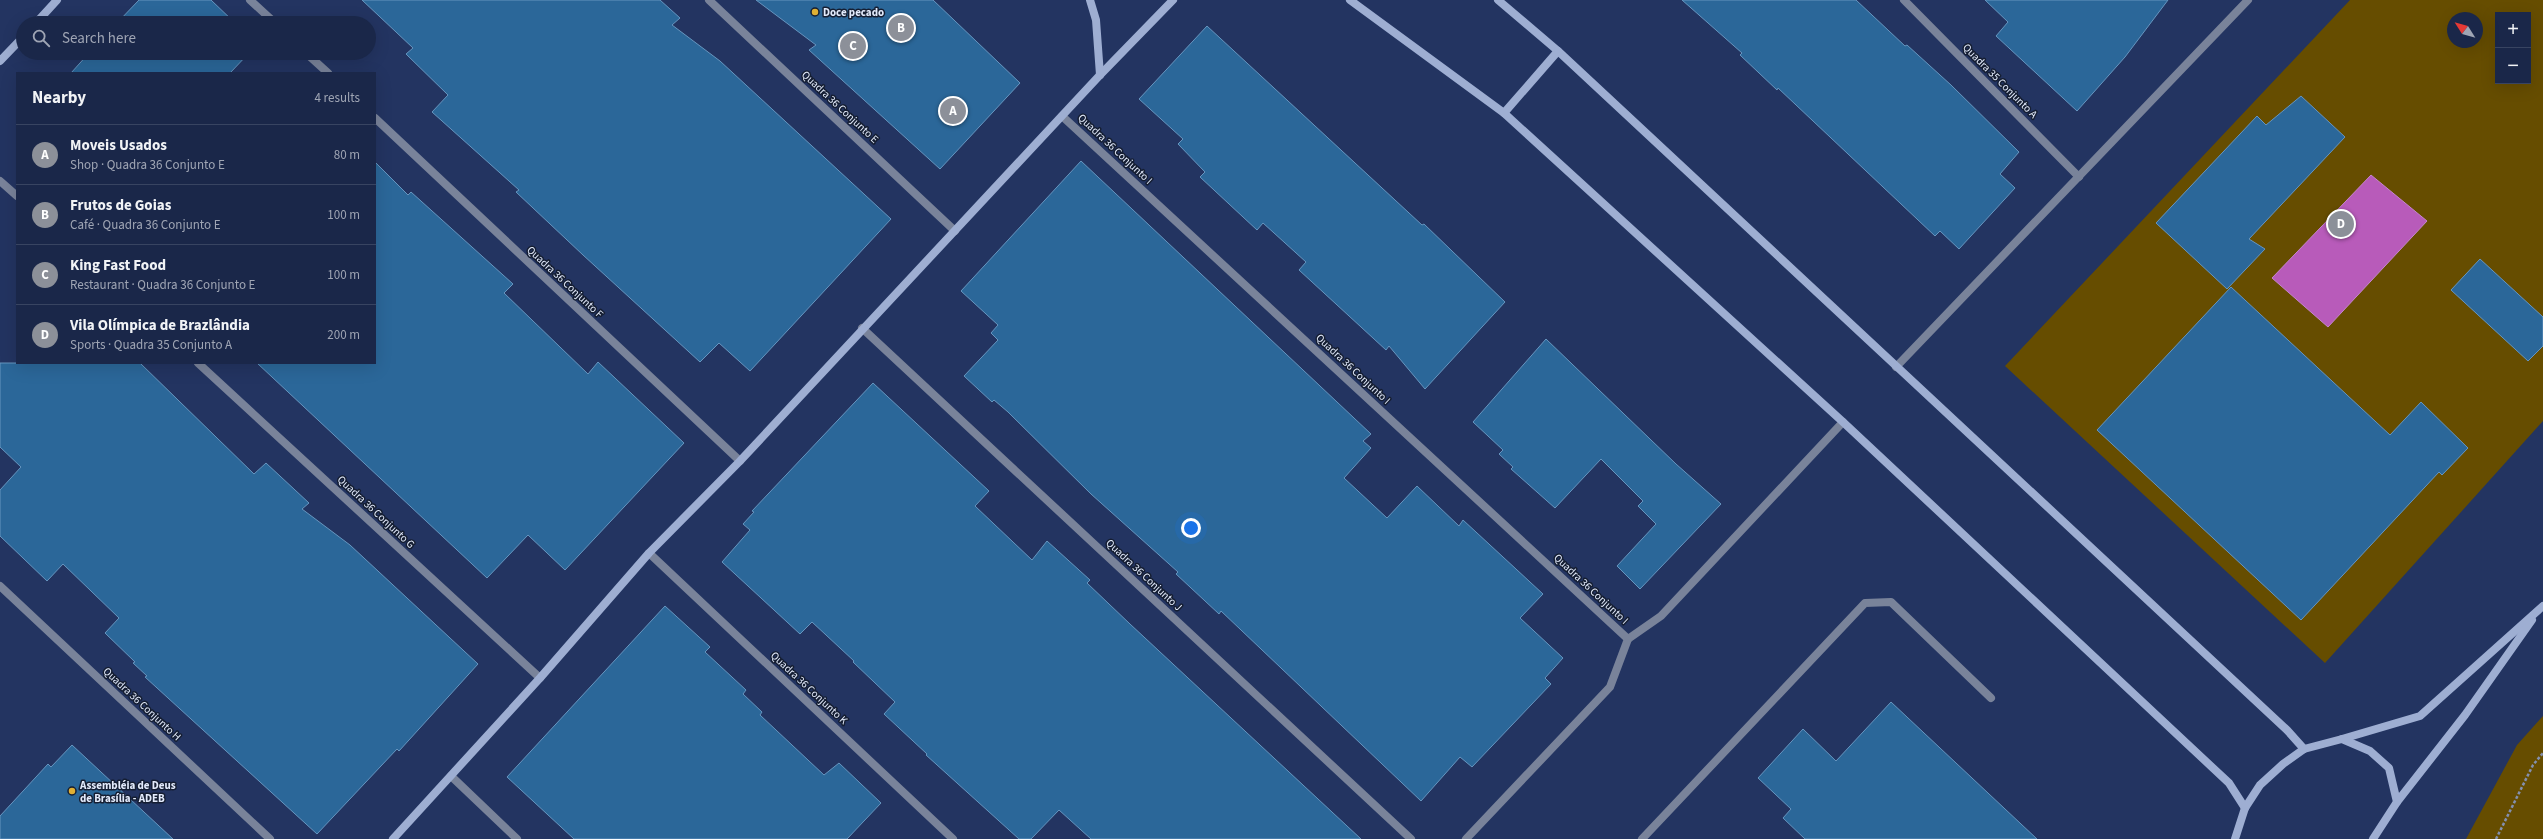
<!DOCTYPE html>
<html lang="en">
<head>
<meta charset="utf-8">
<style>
	:root { --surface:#1a2749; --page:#273353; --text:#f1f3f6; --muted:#9fa5b4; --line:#384461; --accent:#8c9099 }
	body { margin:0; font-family:"Source Sans 3",sans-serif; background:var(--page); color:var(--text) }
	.controls { position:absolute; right:12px; top:12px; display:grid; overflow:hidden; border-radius:0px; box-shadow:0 4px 16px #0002 }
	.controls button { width:36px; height:36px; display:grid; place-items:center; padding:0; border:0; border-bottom:1px solid var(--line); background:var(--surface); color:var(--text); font:20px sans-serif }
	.compass { position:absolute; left:2447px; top:12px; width:36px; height:36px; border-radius:50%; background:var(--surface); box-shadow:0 4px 16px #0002; rotate:307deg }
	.you { position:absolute; left:1191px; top:528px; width:14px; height:14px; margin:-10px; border:3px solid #fff; border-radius:50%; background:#1a73e8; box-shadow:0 0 0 6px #1a73e833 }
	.badge { display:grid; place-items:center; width:26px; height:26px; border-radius:50%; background:var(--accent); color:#fff; font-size:13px; font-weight:700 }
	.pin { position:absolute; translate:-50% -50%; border:2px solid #fff; box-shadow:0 1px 4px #0006 }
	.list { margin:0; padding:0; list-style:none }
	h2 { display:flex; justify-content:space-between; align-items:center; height:52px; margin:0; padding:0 16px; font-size:17px }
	h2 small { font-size:13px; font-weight:400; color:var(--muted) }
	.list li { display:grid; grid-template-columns:26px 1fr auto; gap:12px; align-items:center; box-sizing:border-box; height:60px; padding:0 16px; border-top:1px solid var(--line) }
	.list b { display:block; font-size:15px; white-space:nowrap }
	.list p { margin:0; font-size:13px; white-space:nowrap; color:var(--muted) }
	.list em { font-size:13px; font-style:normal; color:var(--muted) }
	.icon { flex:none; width:22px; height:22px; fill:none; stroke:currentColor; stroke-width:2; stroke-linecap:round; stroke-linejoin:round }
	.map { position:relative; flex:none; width:2543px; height:839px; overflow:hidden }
	.search { position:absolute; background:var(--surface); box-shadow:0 4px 16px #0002; left:16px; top:16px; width:360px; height:44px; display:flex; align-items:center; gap:10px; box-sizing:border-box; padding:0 14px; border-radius:22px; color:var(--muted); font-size:15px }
	.panel { position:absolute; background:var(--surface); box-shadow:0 4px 16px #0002; left:16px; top:72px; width:360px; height:292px; border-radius:0px }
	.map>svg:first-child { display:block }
	.green { fill:#664d00; fill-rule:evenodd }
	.water { fill:#b85bba; stroke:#c586ce }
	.building { fill:#2b6799; stroke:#6695bf }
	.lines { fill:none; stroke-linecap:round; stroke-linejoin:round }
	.path { stroke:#8490af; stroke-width:2.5; stroke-dasharray:3 2; stroke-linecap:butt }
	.lane { stroke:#79839a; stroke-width:8 }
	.street { stroke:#79839a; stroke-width:8 }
	.secondary { stroke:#9eaed2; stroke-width:8 }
	.poi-dot { fill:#e0b034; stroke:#151e32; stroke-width:1.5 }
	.labels { text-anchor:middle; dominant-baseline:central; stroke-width:3; stroke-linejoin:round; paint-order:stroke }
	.poi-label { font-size:11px; font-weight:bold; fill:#e3ebfc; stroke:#151e32; text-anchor:start }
	.street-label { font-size:11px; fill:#e3ebfc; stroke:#151e32 }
</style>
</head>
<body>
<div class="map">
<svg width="2543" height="839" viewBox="0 0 2543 839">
	<rect width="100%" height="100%" fill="#233461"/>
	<g class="green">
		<path d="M2350,0H2543V421L2325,663L2005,366ZM2498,15H2528V81H2498ZM2453,18H2477V42H2453Z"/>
		<polygon points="2543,716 2543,839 2466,839 2517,745"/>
	</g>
	<polygon class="water" points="2371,175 2427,221 2328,327 2272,278"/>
	<g class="building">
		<polygon points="139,0 211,0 235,23 117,23"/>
		<polygon points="362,0 660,0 680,18 672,25 720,61 891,219 750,371 719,343 700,362 583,255 516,192 519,190 432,112 448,95 406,54 413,48"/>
		<polygon points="756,0 933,0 1020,83 940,169 809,50 816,45"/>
		<polygon points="1682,0 1856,0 1905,46 1907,45 1951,85 2019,152 2000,174 2015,188 1959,249 1940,231 1935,236 1778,88 1777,90 1740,55 1742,53"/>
		<polygon points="1985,0 2168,0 2125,57 2077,111 1996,36 2008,22"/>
		<polygon points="1207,26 1422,225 1424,224 1505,302 1425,389 1389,346 1386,350 1299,270 1306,262 1263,223 1257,230 1200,177 1205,172 1178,144 1183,139 1139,99"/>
		<polygon points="89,53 249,53 230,73 71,73"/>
		<polygon points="2301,96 2345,137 2249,239 2265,249 2227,289 2156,223 2257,116 2266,125"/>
		<polygon points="1081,161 1371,434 1363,441 1371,448 1344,478 1387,518 1417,486 1459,526 1463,520 1543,594 1520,618 1563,658 1545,678 1551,684 1472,767 1460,757 1421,801 1221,611 1219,614 1176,574 1178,572 1091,494 1008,412 994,400 992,402 964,376 998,340 991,333 998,325 961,291"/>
		<polygon points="375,162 408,195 411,192 513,284 504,293 588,374 598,362 684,443 565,570 528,535 487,578 257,363 375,363"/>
		<polygon points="2480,259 2543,317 2543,346 2528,361 2451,290"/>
		<polygon points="2231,287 2390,435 2421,402 2468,448 2442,475 2439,472 2301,620 2097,430"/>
		<polygon points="1546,339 1676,464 1721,504 1640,589 1617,566 1656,524 1638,506 1643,501 1601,459 1555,508 1511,469 1513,467 1499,454 1503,450 1473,422"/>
		<polygon points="0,363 140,363 254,474 266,463 309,503 302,509 350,545 478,664 399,751 397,749 317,834 145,677 147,676 133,663 135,662 105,633 119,618 63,564 47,581 0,536 0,490 21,467 0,447"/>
		<polygon points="873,383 989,491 975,506 1032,560 1047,541 1090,580 1087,583 1130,624 1361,839 1091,839 1059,810 1031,839 1019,839 926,755 927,754 884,714 895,702 853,662 854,661 812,622 800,634 722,562 750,530 743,524 754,512 752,511"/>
		<polygon points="665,606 710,647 705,652 746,690 743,694 762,712 760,715 824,775 839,763 881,803 847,839 574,839 507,777"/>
		<polygon points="1891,702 2037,839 1805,839 1783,818 1791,809 1758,778 1803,729 1836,761"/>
		<polygon points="72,745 173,839 0,839 0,816 48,764 51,767"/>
	</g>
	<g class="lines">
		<polyline class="path" points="2496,839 2533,765 2543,753"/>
		<g class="lane">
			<polyline points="1628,639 1661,616 1843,422"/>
			<polyline points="1642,839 1865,603 1891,602 1991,698"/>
		</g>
		<g class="street">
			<polyline points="250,0 275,23"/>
			<polyline points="709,0 955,231"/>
			<polyline points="1904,0 2079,177"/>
			<polyline points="306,53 328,73"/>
			<polyline points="1062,116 1628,639 1610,687 1466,839"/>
			<polyline points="375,118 740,461"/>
			<polyline points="0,181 17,196"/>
			<polyline points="862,328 1411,839"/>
			<polyline points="198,363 540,678"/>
			<polyline points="1896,367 2248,0"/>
			<polyline points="649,553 953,839"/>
			<polyline points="0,586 270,839"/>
			<polyline points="451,776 517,839"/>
		</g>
		<g class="secondary">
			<polyline points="1090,0 1096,20 1100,75"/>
			<polyline points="1350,0 1504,113 1843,422 2229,783 2245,808"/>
			<polyline points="1498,0 1558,51 2287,730 2304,749"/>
			<polyline points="36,23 57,0"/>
			<polyline points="0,61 23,37"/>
			<polyline points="1504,113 1558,51"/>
			<polyline points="2342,739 2420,716 2543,606"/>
			<polyline points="2397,802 2465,715 2532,620"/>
			<polyline points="393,839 540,678 649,553 740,461 1100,75 1173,0"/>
			<polyline points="2235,839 2245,808 2260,785 2283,764 2304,749 2342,739 2370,751 2389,768 2397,802 2373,839"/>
		</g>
	</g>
	<g class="poi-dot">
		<circle cx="815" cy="12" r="4"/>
		<circle cx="72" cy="791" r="4"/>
	</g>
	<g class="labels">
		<g class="poi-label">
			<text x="823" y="12">Doce pecado</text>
			<text x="80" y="785">Assembléia de Deus<tspan x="80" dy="13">de Brasília - ADEB</tspan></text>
		</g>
		<g class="street-label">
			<text transform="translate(2000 81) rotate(45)">Quadra 35 Conjunto A</text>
			<text transform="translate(840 107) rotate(43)">Quadra 36 Conjunto E</text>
			<text transform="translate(1115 149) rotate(43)">Quadra 36 Conjunto I</text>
			<text transform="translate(565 282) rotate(43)">Quadra 36 Conjunto F</text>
			<text transform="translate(1353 369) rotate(43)">Quadra 36 Conjunto I</text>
			<text transform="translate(376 512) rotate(43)">Quadra 36 Conjunto G</text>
			<text transform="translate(1144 575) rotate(43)">Quadra 36 Conjunto J</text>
			<text transform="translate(1591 589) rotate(43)">Quadra 36 Conjunto I</text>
			<text transform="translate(809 688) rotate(43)">Quadra 36 Conjunto K</text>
			<text transform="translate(142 704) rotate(43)">Quadra 36 Conjunto H</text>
		</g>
	</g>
</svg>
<div class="controls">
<button>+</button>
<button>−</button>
</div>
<svg class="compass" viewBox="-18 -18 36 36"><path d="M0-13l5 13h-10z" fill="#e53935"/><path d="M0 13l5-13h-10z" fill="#9fa5b4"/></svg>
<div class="you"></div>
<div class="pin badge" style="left:953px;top:111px">A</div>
<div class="pin badge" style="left:901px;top:28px">B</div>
<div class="pin badge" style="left:853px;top:46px">C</div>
<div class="pin badge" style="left:2341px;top:224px">D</div>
<div class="search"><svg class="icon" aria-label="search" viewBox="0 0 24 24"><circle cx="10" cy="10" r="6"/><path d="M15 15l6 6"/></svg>Search here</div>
<section class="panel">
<h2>Nearby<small>4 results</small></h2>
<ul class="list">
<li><span class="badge">A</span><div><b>Moveis Usados</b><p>Shop · Quadra 36 Conjunto E</p></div><em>80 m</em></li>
<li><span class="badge">B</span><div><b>Frutos de Goias</b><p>Café · Quadra 36 Conjunto E</p></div><em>100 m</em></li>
<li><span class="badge">C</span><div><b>King Fast Food</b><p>Restaurant · Quadra 36 Conjunto E</p></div><em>100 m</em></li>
<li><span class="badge">D</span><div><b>Vila Olímpica de Brazlândia</b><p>Sports · Quadra 35 Conjunto A</p></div><em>200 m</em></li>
</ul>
</section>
</div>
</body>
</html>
